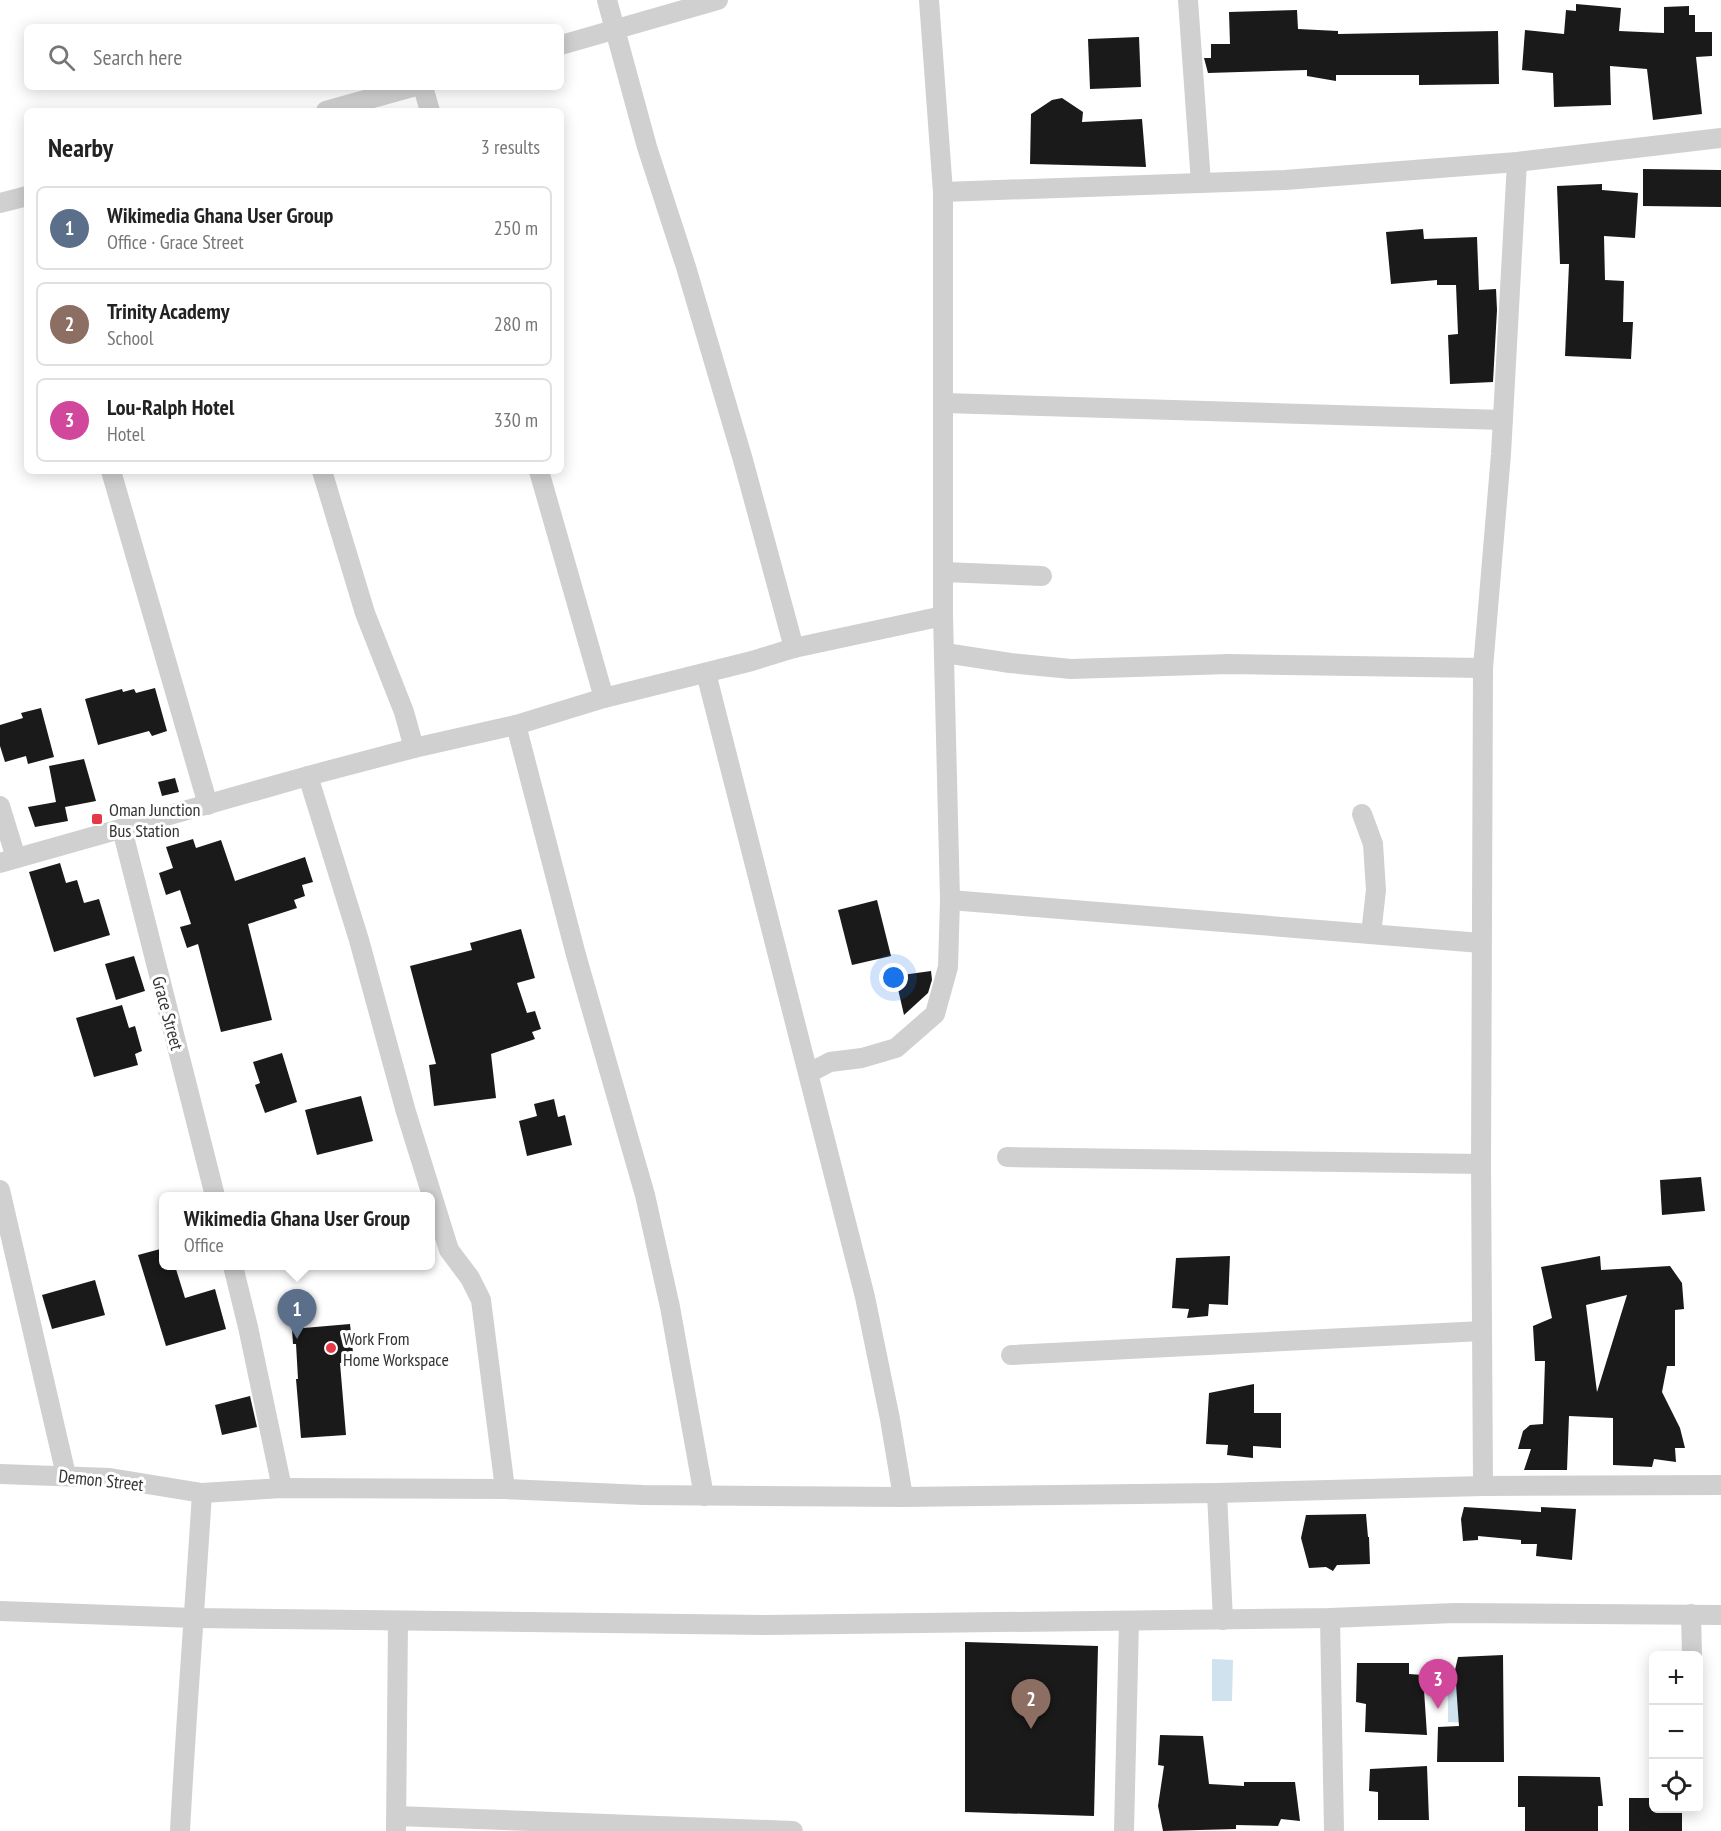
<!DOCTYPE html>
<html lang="en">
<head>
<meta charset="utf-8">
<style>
	:root { --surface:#fff; --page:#f2f2f2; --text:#222; --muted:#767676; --line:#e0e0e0; --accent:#b45309 }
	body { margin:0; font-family:"PT Sans Narrow",sans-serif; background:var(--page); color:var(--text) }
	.controls { position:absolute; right:18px; bottom:18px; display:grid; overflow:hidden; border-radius:9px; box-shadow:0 3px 15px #0003 }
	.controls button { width:54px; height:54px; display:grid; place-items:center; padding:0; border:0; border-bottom:2px solid var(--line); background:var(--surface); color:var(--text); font:30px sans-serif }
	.you { position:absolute; left:894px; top:978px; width:21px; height:21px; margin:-15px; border:4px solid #fff; border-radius:50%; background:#1a73e8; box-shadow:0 0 0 9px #1a73e833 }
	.badge { display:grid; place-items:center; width:39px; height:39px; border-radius:50%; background:var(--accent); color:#fff; font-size:20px; font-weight:700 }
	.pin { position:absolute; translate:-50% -50px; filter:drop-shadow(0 2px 3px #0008) }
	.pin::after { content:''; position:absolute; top:32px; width:21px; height:18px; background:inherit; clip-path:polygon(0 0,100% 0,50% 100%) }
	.popup { position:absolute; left:159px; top:1192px; width:276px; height:78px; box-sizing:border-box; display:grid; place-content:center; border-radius:9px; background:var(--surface); filter:drop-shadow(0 2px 4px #0005); font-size:20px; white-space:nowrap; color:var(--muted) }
	.popup b { font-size:22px; color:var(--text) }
	.popup::after { content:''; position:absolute; left:50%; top:100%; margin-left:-12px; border:12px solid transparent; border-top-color:var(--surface) }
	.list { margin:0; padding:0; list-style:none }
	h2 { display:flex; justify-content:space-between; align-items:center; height:78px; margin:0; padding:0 24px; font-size:26px }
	h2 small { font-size:20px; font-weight:400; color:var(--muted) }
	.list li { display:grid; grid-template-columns:39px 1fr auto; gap:18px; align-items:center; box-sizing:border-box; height:84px; margin:0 12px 12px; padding:0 12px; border:2px solid var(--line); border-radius:9px }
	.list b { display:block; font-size:22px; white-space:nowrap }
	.list p { margin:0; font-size:20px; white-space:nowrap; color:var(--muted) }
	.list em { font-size:20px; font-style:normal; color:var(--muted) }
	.icon { flex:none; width:33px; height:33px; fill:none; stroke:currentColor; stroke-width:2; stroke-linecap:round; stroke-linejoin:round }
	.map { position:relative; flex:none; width:1721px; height:1831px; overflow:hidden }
	.search { position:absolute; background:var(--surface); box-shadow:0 3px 15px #0003; left:24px; top:24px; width:540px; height:66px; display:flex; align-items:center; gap:15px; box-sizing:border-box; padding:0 21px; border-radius:9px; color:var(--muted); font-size:22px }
	.panel { position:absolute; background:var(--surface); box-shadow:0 3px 15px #0003; left:24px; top:108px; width:540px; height:366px; border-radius:9px }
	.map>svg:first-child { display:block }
	.water { fill:#cfe2ee }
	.building { fill:#1a1a1a; fill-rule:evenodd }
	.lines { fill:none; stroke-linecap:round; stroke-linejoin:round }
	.minor { stroke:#d0d0d0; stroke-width:20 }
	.poi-dot { fill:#e63946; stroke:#fff; stroke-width:2 }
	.labels { text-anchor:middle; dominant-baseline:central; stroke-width:6; stroke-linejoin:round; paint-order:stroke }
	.poi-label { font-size:18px; fill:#333; stroke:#fff; text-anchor:start }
	.street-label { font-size:18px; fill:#333; stroke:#fff }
</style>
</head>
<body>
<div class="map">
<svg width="1721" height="1831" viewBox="0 0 1721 1831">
	<rect width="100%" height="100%" fill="#fff"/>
	<g class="water">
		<polygon points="1212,1659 1233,1660 1232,1701 1212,1701"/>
		<polygon points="1466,1687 1468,1723 1448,1722 1448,1688"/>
	</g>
	<g class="building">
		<polygon points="1576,4 1621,8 1619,31 1664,33 1664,7 1689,6 1689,15 1695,15 1695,32 1712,32 1712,56 1696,57 1702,114 1653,120 1647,69 1610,66 1611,105 1554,107 1553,73 1522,70 1525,30 1564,34 1566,10 1576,11"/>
		<polygon points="1297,10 1298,29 1338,31 1338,34 1498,31 1499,84 1419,85 1419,75 1336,75 1336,81 1307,76 1307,70 1208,73 1204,58 1211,58 1211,44 1230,44 1229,12"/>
		<polygon points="1139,37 1141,87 1090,89 1088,39"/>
		<polygon points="1062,98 1083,112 1082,122 1142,119 1146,167 1030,164 1031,114 1052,100"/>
		<polygon points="1643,169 1721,170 1721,207 1643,206"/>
		<polygon points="1602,184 1602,190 1638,193 1635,238 1604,236 1605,280 1624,281 1623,322 1633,322 1631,359 1565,356 1569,264 1560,264 1557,186"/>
		<polygon points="1423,229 1424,239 1477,237 1479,290 1496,289 1497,310 1493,382 1450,384 1448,335 1458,334 1456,285 1437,285 1437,280 1391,284 1386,232"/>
		<polygon points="155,688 167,731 152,736 149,731 98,745 85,699 122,689 123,692 134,689 136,693"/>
		<polygon points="41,708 54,757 28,764 26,756 5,762 0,746 0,725 23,718 21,713"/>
		<polygon points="84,759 96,801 65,807 68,821 35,827 28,807 56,802 49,766"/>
		<polygon points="175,778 179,792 162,796 158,782"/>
		<polygon points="193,839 196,848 221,840 235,881 305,857 313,882 302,885 305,896 294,900 297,908 248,924 272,1020 221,1032 198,944 187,948 180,927 191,924 180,890 166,895 159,873 173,868 166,847"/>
		<polygon points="60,863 66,883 77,880 84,903 99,899 110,935 54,952 29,872"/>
		<polygon points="877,900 891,956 852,965 838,910"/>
		<polygon points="521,929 535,978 517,983 527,1013 535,1011 541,1029 532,1032 535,1039 491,1054 496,1098 434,1106 429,1065 436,1064 410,966 472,950 470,943"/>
		<polygon points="134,956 145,991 116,1000 105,964"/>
		<polygon points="931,971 932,980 928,993 904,1015 895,976"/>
		<polygon points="122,1005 129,1028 135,1026 142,1051 135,1054 138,1065 94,1077 76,1018"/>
		<polygon points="282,1053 297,1102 265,1113 255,1085 260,1083 253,1062"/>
		<polygon points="361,1096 373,1141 317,1155 305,1110"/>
		<polygon points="554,1099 558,1117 565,1115 572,1145 527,1156 519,1121 537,1116 534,1104"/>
		<polygon points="1701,1177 1705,1211 1662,1215 1660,1180"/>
		<polygon points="164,1248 164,1266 175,1266 185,1298 215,1289 226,1329 166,1346 138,1255"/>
		<polygon points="1230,1256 1228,1305 1209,1304 1208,1316 1187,1318 1189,1309 1172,1308 1176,1258"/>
		<path d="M1600,1256L1601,1270L1670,1266L1682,1283L1684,1309L1675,1310V1366H1667L1662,1392L1680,1428L1685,1448H1675L1676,1462L1654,1459L1652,1467L1613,1465V1418L1569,1416L1567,1470H1524L1531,1449H1518L1523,1431L1530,1425L1543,1424L1545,1361H1535L1533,1326L1552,1318L1541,1267ZM1627,1295L1597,1392L1586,1305Z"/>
		<polygon points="95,1280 105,1315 52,1329 42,1295"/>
		<polygon points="350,1324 354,1362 340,1363 346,1435 301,1438 296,1379 298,1379 296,1344 293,1344 292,1329"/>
		<polygon points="1254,1384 1254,1413 1281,1413 1281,1448 1253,1446 1253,1458 1227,1455 1228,1445 1206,1444 1209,1393"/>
		<polygon points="250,1396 257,1427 222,1435 215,1405"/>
		<polygon points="1464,1507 1541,1512 1541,1507 1576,1509 1572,1560 1536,1556 1537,1544 1521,1544 1521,1540 1478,1536 1478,1540 1463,1541 1461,1519"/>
		<polygon points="1366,1514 1368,1537 1369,1537 1370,1564 1337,1565 1333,1571 1326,1567 1309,1568 1301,1538 1306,1515"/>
		<polygon points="965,1642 1098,1646 1094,1816 965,1812"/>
		<polygon points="1503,1655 1504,1762 1437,1762 1438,1727 1459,1726 1455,1670 1458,1657"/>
		<polygon points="1357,1663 1409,1663 1409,1674 1423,1675 1427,1735 1365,1732 1366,1704 1356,1702"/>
		<polygon points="1160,1735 1203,1736 1209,1784 1244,1786 1244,1782 1295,1782 1300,1821 1281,1819 1278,1826 1236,1825 1236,1829 1163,1831 1158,1806 1164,1766 1158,1765"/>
		<polygon points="1427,1766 1429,1820 1378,1820 1378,1792 1369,1791 1370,1769"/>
		<polygon points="1518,1776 1600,1777 1603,1806 1598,1806 1598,1831 1525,1831 1525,1807 1518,1807"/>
		<polygon points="1629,1798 1653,1798 1653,1809 1682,1809 1682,1831 1629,1831"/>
	</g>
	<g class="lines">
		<g class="minor">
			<polyline points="607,0 647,147 686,267 743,460 794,648"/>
			<polyline points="1188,0 1201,183"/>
			<polyline points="561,45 718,0"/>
			<polyline points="423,87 430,111"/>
			<polyline points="326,111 412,87"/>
			<polyline points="943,192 1285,180 1517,162 1721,138"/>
			<polyline points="0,203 27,196"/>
			<polyline points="944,403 1503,420"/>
			<polyline points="111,471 208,805"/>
			<polyline points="322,471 365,613 404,712 414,748"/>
			<polyline points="539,471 604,698"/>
			<polyline points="944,572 1042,576"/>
			<polyline points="945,653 1010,663 1071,669 1229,664 1483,668"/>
			<polyline points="706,673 865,1297 890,1419 903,1497"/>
			<polyline points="516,725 576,955 645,1195 670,1307 704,1496"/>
			<polyline points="308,776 359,940 406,1112 449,1250 470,1278 481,1300 505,1489"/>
			<polyline points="0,806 16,858"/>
			<polyline points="1362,814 1373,844 1376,890 1371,934"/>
			<polyline points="122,829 215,1196"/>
			<polyline points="0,863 308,776 414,748 516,725 604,698 752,661 794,648 943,616"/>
			<polyline points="950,900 1481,943"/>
			<polyline points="809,1073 830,1062 862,1058 896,1048 935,1014 948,967 950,900 943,616 943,192 929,0"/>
			<polyline points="1007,1157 1481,1164"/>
			<polyline points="0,1190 66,1475"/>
			<polyline points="233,1266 248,1327 282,1488"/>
			<polyline points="1011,1355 1482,1331"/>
			<polyline points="0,1474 110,1478 202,1493 282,1488 505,1489 643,1495 903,1497 1217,1493 1483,1486 1721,1485"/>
			<polyline points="1483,1486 1481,1164 1483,668 1501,454 1517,162"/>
			<polyline points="1217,1493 1223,1620"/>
			<polyline points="0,1611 194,1618 765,1625 1330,1618 1455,1613 1721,1615"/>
			<polyline points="1691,1614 1692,1656"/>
			<polyline points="1330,1618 1334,1831"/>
			<polyline points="397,1816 793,1831"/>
			<path d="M180,1831C186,1718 195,1606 202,1493"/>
			<polyline points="396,1831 398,1621"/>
			<polyline points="1124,1831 1129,1621"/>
		</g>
	</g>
	<g class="poi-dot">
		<rect x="91" y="813" width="12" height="12" rx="3"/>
		<circle cx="331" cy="1348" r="6"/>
	</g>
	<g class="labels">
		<g class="poi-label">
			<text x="109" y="809">Oman Junction<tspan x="109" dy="21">Bus Station</tspan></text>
			<text x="343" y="1338">Work From<tspan x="343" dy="21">Home Workspace</tspan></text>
		</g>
		<g class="street-label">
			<text transform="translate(168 1013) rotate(75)">Grace Street</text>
			<text transform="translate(101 1480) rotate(6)">Demon Street</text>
		</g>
	</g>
</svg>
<div class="controls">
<button>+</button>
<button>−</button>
<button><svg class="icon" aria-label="locate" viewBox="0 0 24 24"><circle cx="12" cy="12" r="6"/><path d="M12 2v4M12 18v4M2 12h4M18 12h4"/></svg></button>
</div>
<div class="you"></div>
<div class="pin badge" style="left:297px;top:1339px;background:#5c6f8a">1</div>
<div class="popup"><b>Wikimedia Ghana User Group</b>Office</div>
<div class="pin badge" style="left:1031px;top:1729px;background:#8d6e63">2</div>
<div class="pin badge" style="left:1438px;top:1709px;background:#d1479c">3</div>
<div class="search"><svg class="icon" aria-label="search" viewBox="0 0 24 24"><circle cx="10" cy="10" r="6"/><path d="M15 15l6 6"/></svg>Search here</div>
<section class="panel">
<h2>Nearby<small>3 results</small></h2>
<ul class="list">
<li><span class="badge" style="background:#5c6f8a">1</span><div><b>Wikimedia Ghana User Group</b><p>Office · Grace Street</p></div><em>250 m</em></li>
<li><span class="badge" style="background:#8d6e63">2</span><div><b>Trinity Academy</b><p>School</p></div><em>280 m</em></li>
<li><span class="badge" style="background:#d1479c">3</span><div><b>Lou-Ralph Hotel</b><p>Hotel</p></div><em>330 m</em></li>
</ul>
</section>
</div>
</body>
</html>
